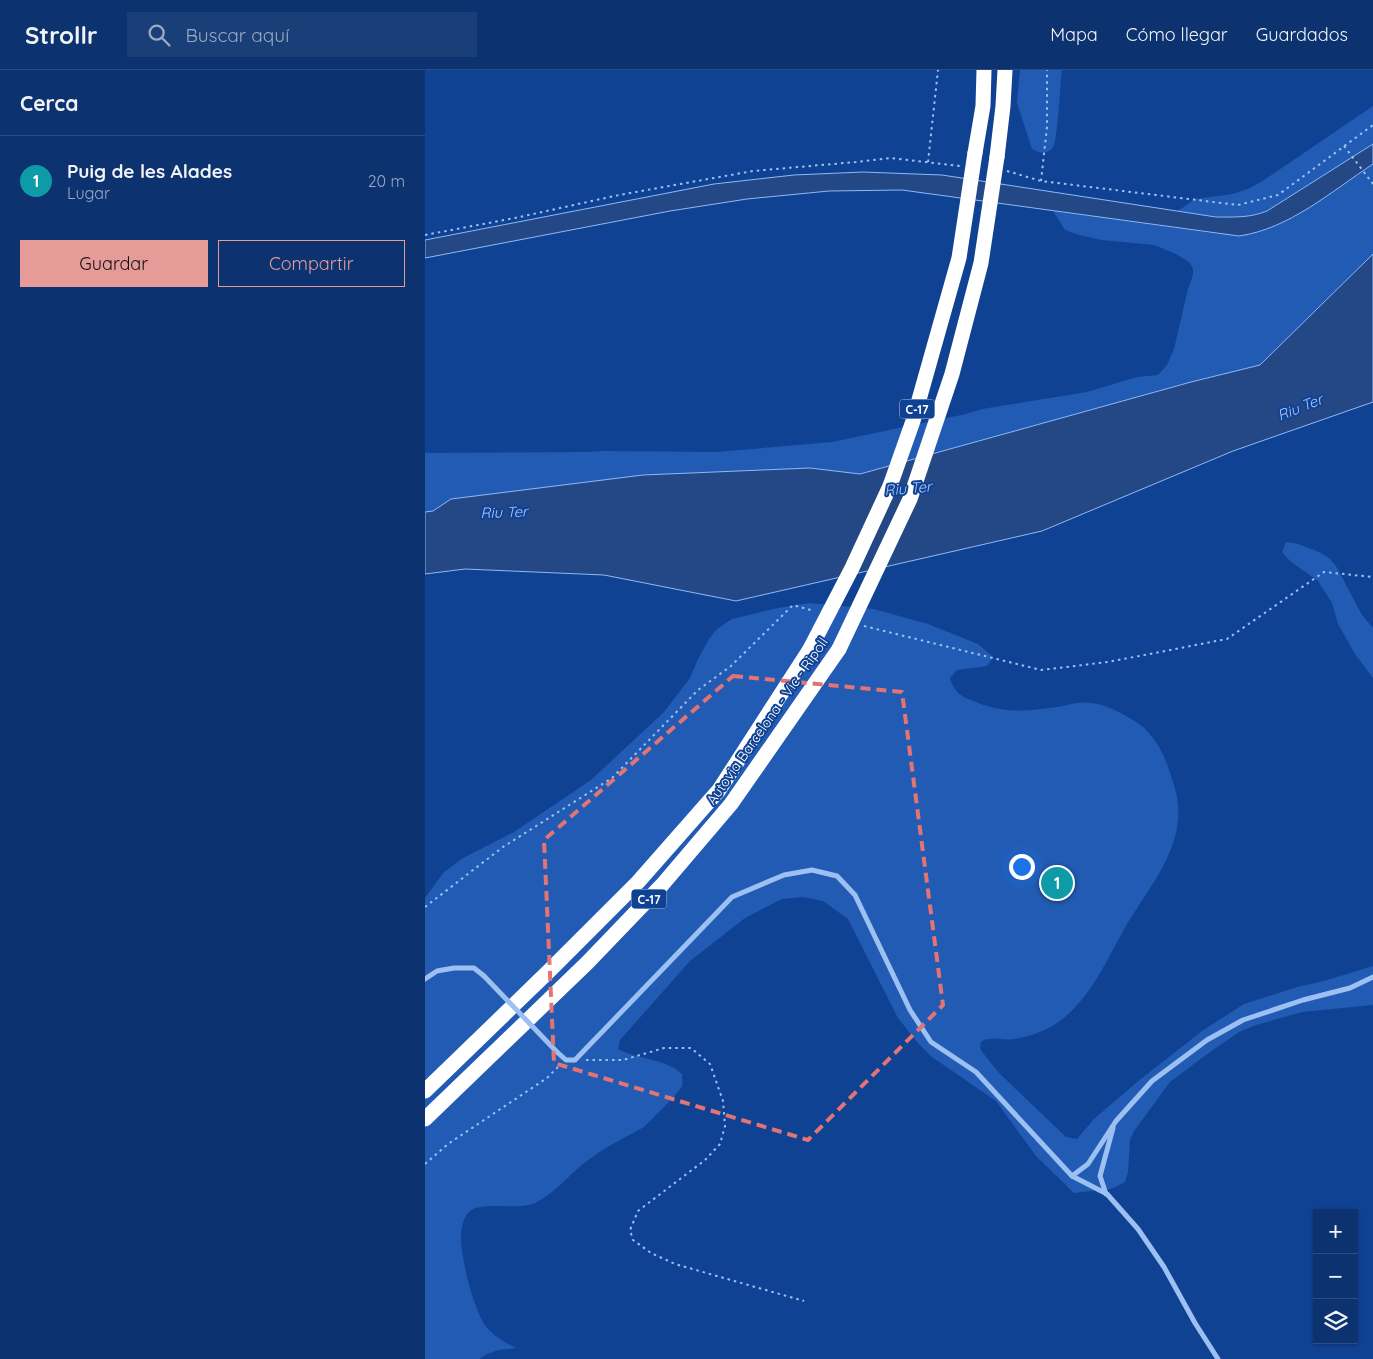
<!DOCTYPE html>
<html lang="es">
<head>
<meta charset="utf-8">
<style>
	:root { --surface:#0c326f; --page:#1a3e77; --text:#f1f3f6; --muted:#9aaac3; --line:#2c4d82; --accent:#e69b98 }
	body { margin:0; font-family:Quicksand,sans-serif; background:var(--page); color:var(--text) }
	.controls { position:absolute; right:15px; bottom:15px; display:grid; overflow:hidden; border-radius:0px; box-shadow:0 1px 4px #0004 }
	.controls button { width:45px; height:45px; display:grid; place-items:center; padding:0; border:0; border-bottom:1px solid var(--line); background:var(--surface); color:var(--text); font:25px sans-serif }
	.you { position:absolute; left:596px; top:796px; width:18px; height:18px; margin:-12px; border:4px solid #fff; border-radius:50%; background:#1a73e8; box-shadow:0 0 0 8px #1a73e833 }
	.badge { display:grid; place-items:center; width:32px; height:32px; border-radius:50%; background:var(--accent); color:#fff; font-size:16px; font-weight:700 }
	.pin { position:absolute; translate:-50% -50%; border:2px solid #fff; box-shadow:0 1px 5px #0006 }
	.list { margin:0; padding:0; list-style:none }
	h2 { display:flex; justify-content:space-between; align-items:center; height:65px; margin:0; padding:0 20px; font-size:21px }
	h2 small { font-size:16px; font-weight:400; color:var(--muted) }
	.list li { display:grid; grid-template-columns:32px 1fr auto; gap:15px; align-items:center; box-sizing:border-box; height:90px; padding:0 20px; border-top:1px solid var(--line) }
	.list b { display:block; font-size:19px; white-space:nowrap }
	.list p { margin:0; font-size:16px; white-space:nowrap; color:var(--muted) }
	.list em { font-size:16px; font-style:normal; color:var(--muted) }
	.actions { display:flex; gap:10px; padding:15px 20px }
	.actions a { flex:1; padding:11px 0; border:1px solid var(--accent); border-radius:0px; text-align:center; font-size:18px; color:var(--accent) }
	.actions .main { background:var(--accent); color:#111 }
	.icon { flex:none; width:28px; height:28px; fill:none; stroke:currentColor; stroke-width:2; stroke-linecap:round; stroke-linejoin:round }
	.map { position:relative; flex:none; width:948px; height:1289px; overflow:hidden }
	header { display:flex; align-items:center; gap:30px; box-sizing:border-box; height:70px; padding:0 25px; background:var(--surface); border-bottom:1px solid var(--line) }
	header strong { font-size:24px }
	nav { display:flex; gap:28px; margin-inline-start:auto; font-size:18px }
	.search { width:350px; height:45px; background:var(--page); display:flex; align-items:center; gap:12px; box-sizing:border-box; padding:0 18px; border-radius:0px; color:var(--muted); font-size:19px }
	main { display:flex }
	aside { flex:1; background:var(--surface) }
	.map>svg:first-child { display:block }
	.green { fill:#225bb3 }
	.water { fill:#234885; stroke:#8fb9f7 }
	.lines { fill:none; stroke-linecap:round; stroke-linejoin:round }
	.path { stroke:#9dc0f3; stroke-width:2; stroke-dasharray:2.5 4; stroke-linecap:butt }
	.minor { stroke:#9dc0f3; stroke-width:5 }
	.motorway { stroke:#fff; stroke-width:15 }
	.minor-bridge { stroke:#9dc0f3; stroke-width:5 }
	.motorway-bridge { stroke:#fff; stroke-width:15 }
	.marked { fill:none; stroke:#e47373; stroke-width:4; stroke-dasharray:10 6; stroke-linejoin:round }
	.labels { text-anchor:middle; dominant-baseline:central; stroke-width:4; stroke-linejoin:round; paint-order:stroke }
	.shield { fill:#104294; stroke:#b7c6df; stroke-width:1 }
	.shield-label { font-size:12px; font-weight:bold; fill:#fff }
	.street-label { font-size:14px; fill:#fff; stroke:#104294 }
	.water-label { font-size:15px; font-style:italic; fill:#aacafa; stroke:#104294 }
</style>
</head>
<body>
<header>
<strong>Strollr</strong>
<div class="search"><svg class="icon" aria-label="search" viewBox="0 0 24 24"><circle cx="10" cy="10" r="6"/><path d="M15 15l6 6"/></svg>Buscar aquí</div>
<nav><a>Mapa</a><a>Cómo llegar</a><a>Guardados</a></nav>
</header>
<main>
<aside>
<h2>Cerca<small></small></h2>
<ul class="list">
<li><span class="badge" style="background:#0f9aa8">1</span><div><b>Puig de les Alades</b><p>Lugar</p></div><em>20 m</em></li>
</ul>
<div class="actions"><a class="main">Guardar</a><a>Compartir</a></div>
</aside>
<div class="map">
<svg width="948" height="1289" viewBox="0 0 948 1289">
	<rect width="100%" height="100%" fill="#104294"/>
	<g class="green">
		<path d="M595,0H637C635,13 633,69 628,77C623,85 614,83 607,79L592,33Z"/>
		<path d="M948,36V74L842,141C813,153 782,145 753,141L770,129L808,124L823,119L836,112Z"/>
		<polygon points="948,94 948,184 835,295 766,312 434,404 385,398 218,405 26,429 8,441 0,442 0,383 162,382 179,381 292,382 407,372 541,344 557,339 662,322 712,307 733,305 742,295 749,279 763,219 768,205 768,198 764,192 751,184 729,175 677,170 654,165 640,160 628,141 796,164 867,148"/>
		<polygon points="861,472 873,474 894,482 904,488 911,496 937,545 948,558 948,608 930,584 913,554 907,533 893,511 865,491 857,482"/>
		<path d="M384,533L449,539L503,554L553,574L568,587L562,596L532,600L525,608C529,623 537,627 551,632C580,644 602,641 632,637C644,635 654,631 666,633C680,634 696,643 708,650C725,659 737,679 743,697C746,706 749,714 751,722C764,777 721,819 697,863C681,892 666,925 640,947C626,959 608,966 589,969C578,971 564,965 556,972L555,978L558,983L574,1003L641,1067L652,1069L669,1049L712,1012L777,961L819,934L872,917L899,911L948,896V935L877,942L831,955L814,962L785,982L745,1012L709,1061L705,1070L703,1102L700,1112L686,1119L649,1123L611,1086L571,1031L507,987L493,973L473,948L423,849L398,831L378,827L357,829L320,848L265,891L195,970L193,979C213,990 240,988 257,1004C257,1008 258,1012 257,1016C254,1023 226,1050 219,1057C201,1067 182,1076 166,1088C147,1101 131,1123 110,1133C91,1141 54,1130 43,1143C39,1147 36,1158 36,1164C35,1185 48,1238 60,1255C68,1266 79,1272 91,1278L74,1280L62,1284L54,1289H0V828L19,802L38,788L89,762L166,710L239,642L265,608L273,589L284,569L291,560L299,554L307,549L353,538Z"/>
	</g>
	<g class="water">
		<path d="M948,74V94C907,121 864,159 814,166L477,120L404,121L322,129L245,141L0,188V170L289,114L369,105L438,102L517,105L791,147C809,147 825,148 842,141Z"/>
		<polygon points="948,184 948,332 808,381 617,461 311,531 179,505 40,499 0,504 0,442 8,441 26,429 218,405 385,398 435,404 766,312 835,295"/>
	</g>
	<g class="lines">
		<g class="path">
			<polyline points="919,76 948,114"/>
			<polyline points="503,92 513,0"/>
			<polyline points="582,101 616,111 813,135 853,125 948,55"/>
			<polyline points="616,111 622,57 622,0"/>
			<polyline points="0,165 90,148 194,125 328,101 431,92 465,88 535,96"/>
			<polyline points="439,556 616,600 683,592 802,569 899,502 948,507"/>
			<polyline points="0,837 78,777 187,708 273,620 306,596 368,535 389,541"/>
			<polyline points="161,990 198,990 239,978 266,978 285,994 298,1031 300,1056 295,1074 280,1090 213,1141 205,1160 208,1170 226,1183 250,1194 379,1231"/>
			<polyline points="0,1094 23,1074 122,1008 135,995"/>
		</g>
		<g class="minor">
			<polyline points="0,909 12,901 29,898 49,898 59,906"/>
			<polyline points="132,982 141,990 150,990 307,827 359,805 387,800 412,806 430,825 485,940 506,972 551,1002 647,1106 682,1124 713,1159 739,1197 770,1253 793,1289"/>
			<polyline points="647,1106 663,1094 691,1051 727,1011 782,970 818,950 878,930 925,918 948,907"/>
			<polyline points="681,1124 675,1106 688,1058"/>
		</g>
		<g class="motorway">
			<polyline points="550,83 558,36 559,0"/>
			<polyline points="572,87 578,36 580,0"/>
			<polyline points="0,1021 126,899 213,812 294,720 385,579"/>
			<polyline points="0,1049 162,893 237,815 306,734 414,579"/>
		</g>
		<polyline class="minor-bridge" points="59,906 132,982"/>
		<g class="motorway-bridge">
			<polyline points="385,579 427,498 465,416 488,351 534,188 550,83"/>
			<polyline points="414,579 485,429 527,304 556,193 572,87"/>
		</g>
	</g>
	<path class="marked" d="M308,606L477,622L518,935L383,1070L129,993L119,770Z"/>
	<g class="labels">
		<g class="shield">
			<rect x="474.5" y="329.5" width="35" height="19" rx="4"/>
			<rect x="206.5" y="819.5" width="35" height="19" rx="4"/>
		</g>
		<g class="shield-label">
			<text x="492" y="339">C-17</text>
			<text x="224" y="829">C-17</text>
		</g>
		<g class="street-label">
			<text transform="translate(342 651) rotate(-55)">Autovia Barcelona - Vic - Ripoll</text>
		</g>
		<g class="water-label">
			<text transform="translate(875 337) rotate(-22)">Riu Ter</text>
			<text transform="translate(483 418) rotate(-5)">Riu Ter</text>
			<text transform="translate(79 442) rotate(-2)">Riu Ter</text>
		</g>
	</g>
</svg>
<div class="controls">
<button>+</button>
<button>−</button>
<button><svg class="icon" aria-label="layers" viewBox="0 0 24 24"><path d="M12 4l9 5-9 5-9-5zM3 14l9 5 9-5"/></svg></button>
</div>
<div class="you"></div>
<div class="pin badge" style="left:632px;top:813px;background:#0f9aa8">1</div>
</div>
</main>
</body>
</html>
